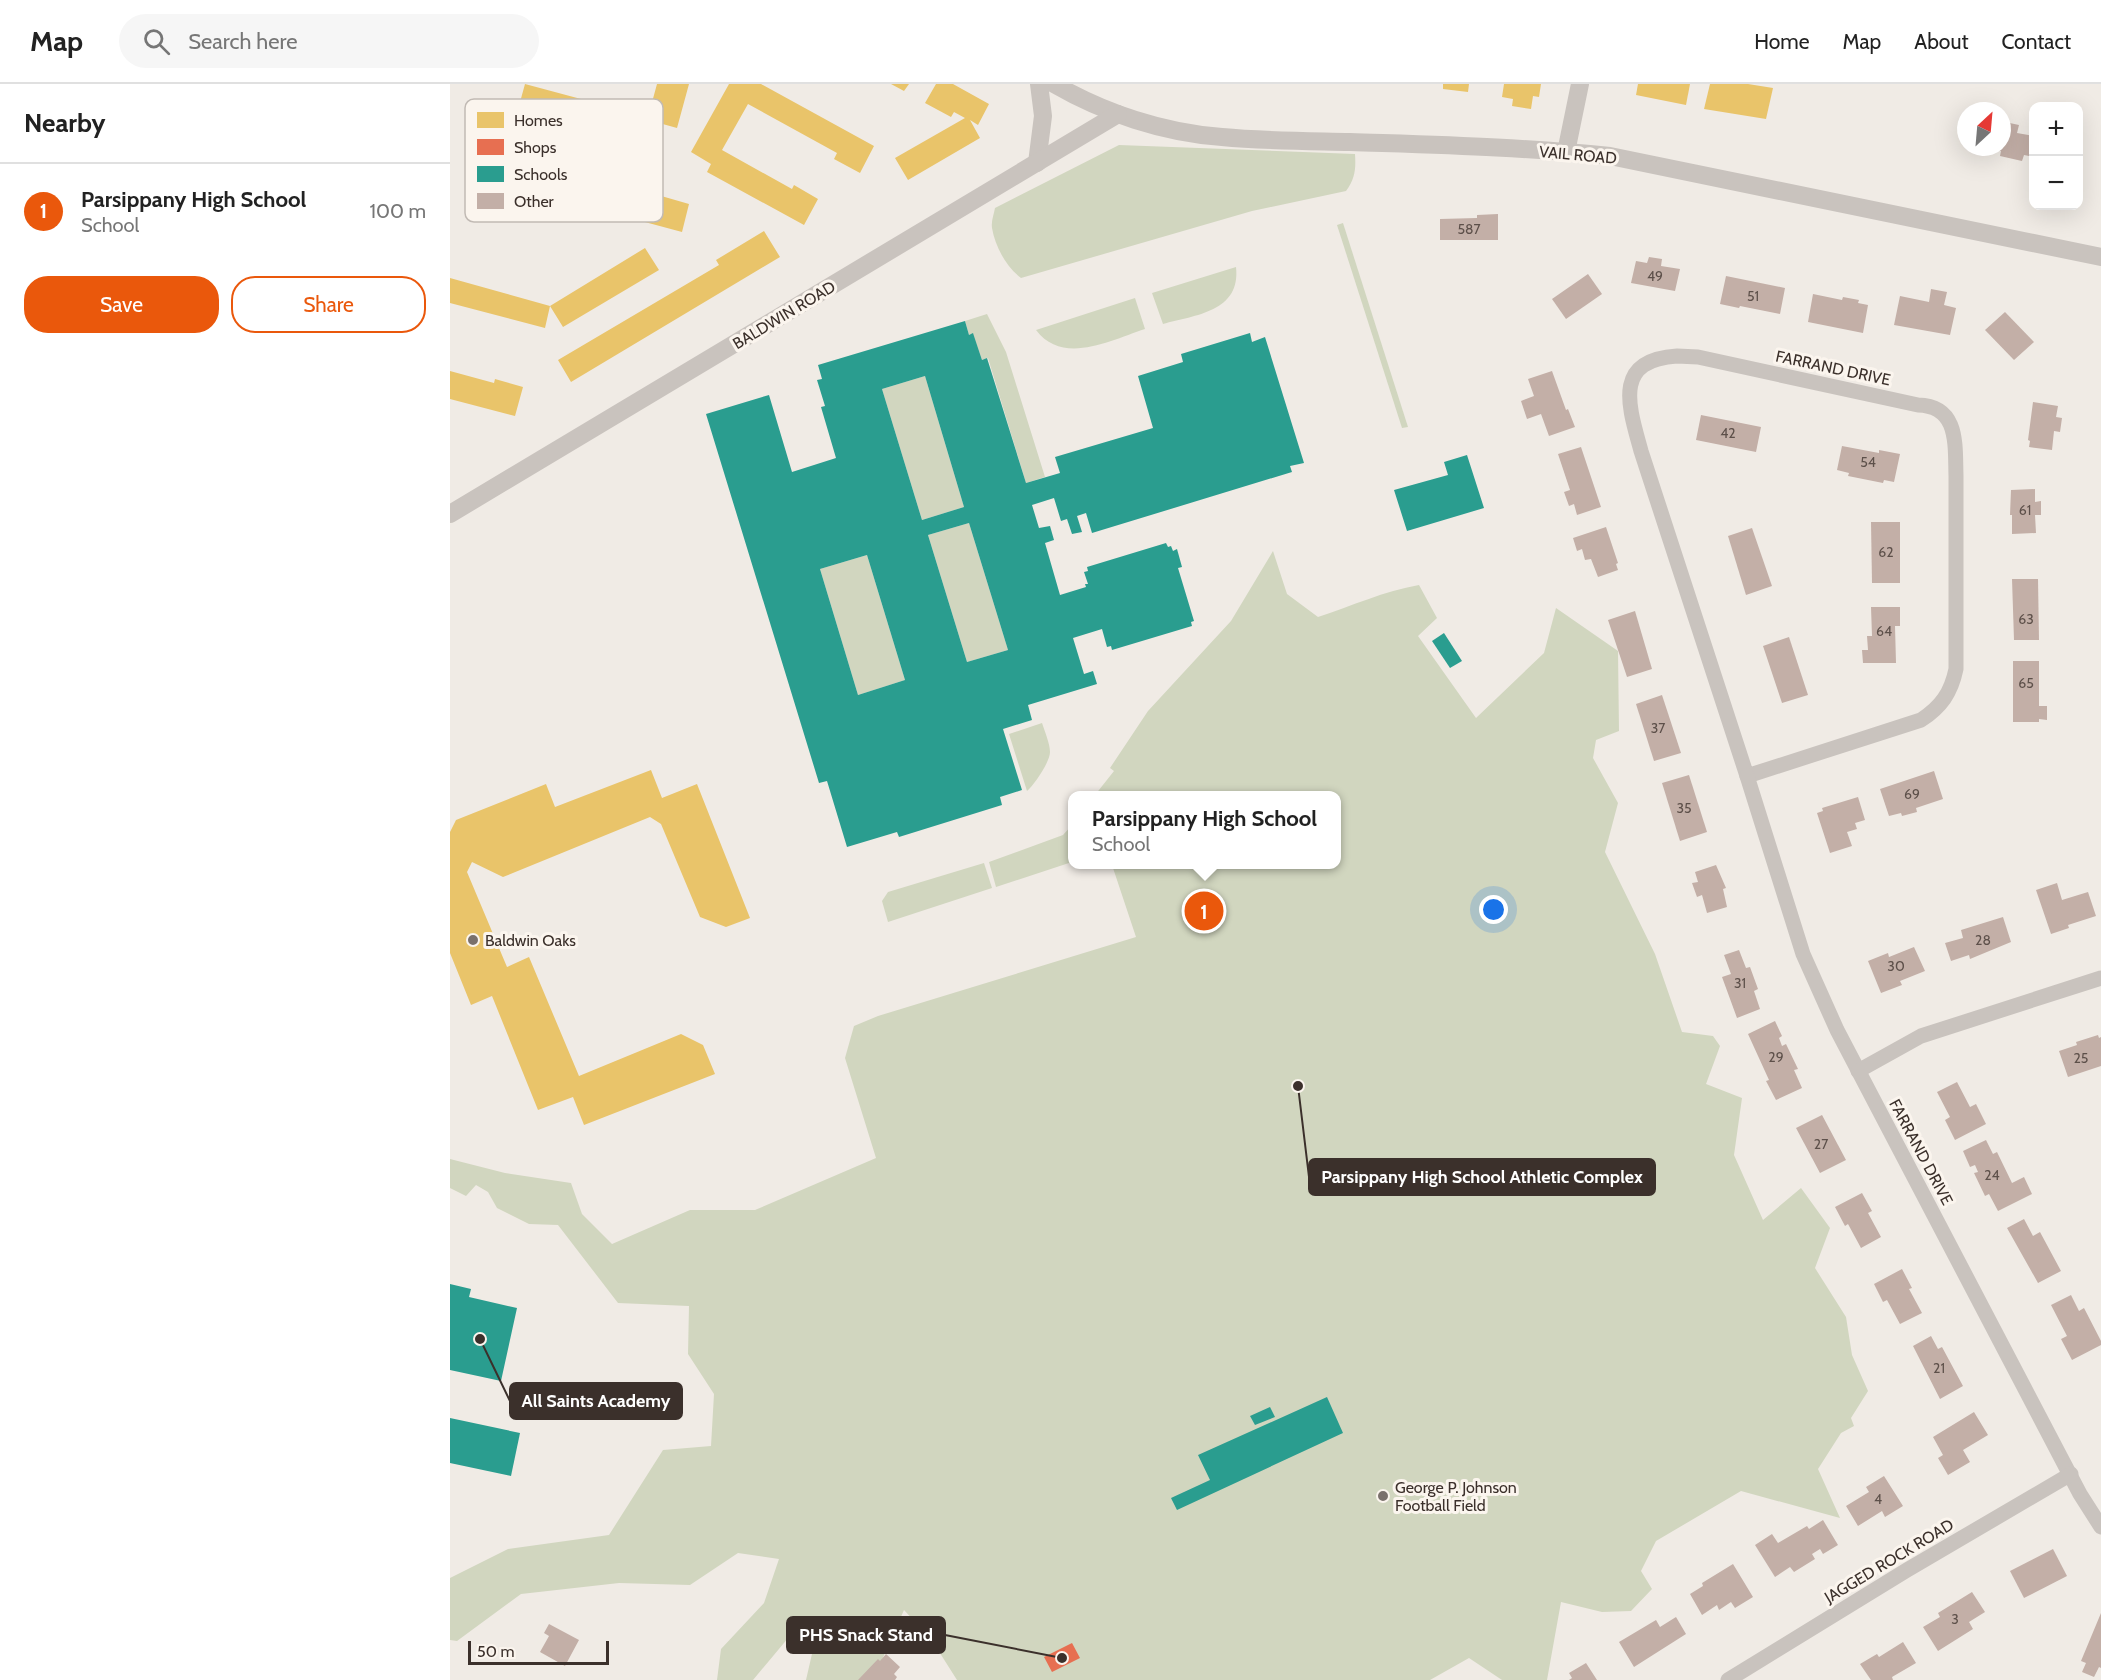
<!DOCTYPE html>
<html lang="en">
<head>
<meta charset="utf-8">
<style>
	:root { --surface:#fff; --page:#f6f6f6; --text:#222; --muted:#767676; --line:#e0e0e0; --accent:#ea580c }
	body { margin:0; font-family:Cabin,sans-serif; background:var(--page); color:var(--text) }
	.controls { position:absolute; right:18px; top:18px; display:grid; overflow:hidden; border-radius:12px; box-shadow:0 6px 24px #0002 }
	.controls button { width:54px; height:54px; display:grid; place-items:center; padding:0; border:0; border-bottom:2px solid var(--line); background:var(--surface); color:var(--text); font:30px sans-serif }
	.compass { position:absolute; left:1507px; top:18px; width:54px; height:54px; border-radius:50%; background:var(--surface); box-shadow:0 6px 24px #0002; rotate:26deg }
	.scale { position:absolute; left:18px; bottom:15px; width:141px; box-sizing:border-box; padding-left:6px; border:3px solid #3b302b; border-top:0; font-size:16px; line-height:21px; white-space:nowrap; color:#3b302b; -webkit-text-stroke:4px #fbf5ee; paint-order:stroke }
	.you { position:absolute; left:1044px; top:826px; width:21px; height:21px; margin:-15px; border:4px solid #fff; border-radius:50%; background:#1a73e8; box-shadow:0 0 0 9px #1a73e833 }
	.badge { display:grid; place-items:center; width:39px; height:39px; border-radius:50%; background:var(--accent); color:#fff; font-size:20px; font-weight:700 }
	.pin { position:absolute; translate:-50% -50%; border:3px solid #fff; box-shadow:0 2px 6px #0006 }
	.popup { position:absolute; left:618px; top:707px; width:273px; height:78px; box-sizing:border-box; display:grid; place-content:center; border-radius:12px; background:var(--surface); filter:drop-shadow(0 2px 4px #0005); font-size:20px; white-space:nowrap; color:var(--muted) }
	.popup b { font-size:22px; color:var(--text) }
	.popup::after { content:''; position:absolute; left:50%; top:100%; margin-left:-12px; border:12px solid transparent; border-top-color:var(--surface) }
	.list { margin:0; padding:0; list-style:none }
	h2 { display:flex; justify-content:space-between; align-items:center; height:78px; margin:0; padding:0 24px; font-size:26px }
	h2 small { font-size:20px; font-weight:400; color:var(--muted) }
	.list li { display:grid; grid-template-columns:39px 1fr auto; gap:18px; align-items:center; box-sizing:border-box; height:96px; padding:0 24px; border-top:2px solid var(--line) }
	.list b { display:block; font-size:22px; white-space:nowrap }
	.list p { margin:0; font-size:20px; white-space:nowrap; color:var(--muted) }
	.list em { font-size:20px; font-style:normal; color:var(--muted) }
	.actions { display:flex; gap:12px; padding:18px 24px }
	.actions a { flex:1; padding:14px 0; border:2px solid var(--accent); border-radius:24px; text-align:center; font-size:21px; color:var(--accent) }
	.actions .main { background:var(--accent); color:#fff }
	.icon { flex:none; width:33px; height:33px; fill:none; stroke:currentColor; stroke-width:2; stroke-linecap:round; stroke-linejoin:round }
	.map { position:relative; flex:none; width:1651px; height:1596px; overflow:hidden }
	header { display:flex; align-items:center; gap:36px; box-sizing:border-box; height:84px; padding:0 30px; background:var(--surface); border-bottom:2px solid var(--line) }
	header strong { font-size:28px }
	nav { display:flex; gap:33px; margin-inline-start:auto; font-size:21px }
	.search { width:420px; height:54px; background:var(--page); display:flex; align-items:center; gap:15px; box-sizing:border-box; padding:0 21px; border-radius:33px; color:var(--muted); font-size:22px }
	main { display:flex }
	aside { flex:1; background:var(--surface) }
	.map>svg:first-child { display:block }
	.green { fill:#d1d6bf }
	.homes { fill:#e9c46a }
	.shops { fill:#e76f51 }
	.schools { fill:#2a9d8f; fill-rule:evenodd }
	.building { fill:#c3afa7 }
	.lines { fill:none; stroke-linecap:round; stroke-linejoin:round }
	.minor { stroke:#c9c3be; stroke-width:15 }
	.tertiary { stroke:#c9c3be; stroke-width:18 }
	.poi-dot { fill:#7a716c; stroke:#fbf5ee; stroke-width:2 }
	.labels { text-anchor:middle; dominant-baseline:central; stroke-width:6; stroke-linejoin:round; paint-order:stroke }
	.number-label { font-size:14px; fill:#5d504a }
	.street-label { font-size:16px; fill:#3b302b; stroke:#fbf5ee }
	.poi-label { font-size:16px; fill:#3b302b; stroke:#fbf5ee; text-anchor:start }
	.key { fill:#fbf5ee; stroke:#c1bab4; stroke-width:1.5 }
	.key-label { font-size:16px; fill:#3b302b }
	.leader { fill:none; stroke:#3b302b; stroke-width:2 }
	.callout-dot { fill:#3b302b; stroke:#fbf5ee; stroke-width:2 }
	.callout { fill:#3b302b; stroke:#3b302b; stroke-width:2 }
	.callout-label { font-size:18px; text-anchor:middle; font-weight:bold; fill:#fff }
</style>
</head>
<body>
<header>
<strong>Map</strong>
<div class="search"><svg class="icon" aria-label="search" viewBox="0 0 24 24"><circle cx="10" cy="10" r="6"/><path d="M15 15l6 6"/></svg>Search here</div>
<nav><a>Home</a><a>Map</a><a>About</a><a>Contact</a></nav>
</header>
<main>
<aside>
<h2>Nearby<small></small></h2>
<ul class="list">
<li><span class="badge">1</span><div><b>Parsippany High School</b><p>School</p></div><em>100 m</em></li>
</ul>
<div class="actions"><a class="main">Save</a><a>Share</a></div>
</aside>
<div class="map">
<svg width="1651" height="1596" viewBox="0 0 1651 1596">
	<rect width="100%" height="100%" fill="#f0ebe5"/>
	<g class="green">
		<path d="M669,61L905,70C906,85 905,95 896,107L802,127L571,194C556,183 545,162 542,144C541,137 544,130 545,124Z"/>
		<polygon points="893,139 958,343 952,344 887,141"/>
		<path d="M786,183C791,228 745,231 713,240L702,209Z"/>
		<path d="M685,214L695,245C661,256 613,282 586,246Z"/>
		<polygon points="537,230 556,268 595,393 576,399 538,274 532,276 523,250 519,251 515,237"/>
		<polygon points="475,292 514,423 472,436 432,305"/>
		<polygon points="519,439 558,566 517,578 478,451"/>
		<path d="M823,467L837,510L868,533C902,522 934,507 969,501L987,534L968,552L1026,634L1094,569L1106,524L1168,567L1169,647L1146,656L1143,674L1168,719L1155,768L1205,870L1232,948L1263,952L1270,962L1256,1000L1292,1014L1284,1071L1313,1136L1351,1104L1380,1144L1365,1184L1396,1233L1402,1271L1418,1307L1401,1334L1404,1342L1391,1349L1368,1385L1390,1434L1291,1407L1206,1457L1191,1487L1202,1505L1181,1527L1152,1528L1111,1518L1097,1596H1052L1019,1574L980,1596H507L481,1555L454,1526L423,1596H356L370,1535L349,1541L303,1596H267L271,1565L314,1519L329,1475L288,1469L240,1501L169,1499L71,1510L7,1557L0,1556V1494L58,1465L159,1451L213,1366L261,1362L264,1310L238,1270L239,1222L168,1219L108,1141L79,1140L47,1124L38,1108L26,1101L16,1112L0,1104V1075L55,1089L121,1099L132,1130L162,1160L240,1126H305L426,1074L395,974L404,942L428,932L686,853L662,781L886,780V712L645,711L664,687L660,684L698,627L781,537Z"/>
		<polygon points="417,471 455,596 408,611 370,485"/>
		<path d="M592,639C595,648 600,660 600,668C600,678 584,701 577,707L559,650Z"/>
		<polygon points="622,741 622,778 546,803 539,778 613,751"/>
		<polygon points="534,779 542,804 438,838 432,817 438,808"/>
	</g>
	<g class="homes">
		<polygon points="75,0 198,33 207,0 239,0 227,44 209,39 203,62 96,32 95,37 67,29"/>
		<polygon points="279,0 311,0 424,62 410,89 384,75 387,69 298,20 272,66 342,105 344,101 368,115 354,141 257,88 261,80 241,68"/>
		<polygon points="441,0 459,0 454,7"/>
		<polygon points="486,0 503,0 539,20 528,41 520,36 530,54 458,96 445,74 515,34 504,28 501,33 475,19"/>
		<polygon points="993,0 1019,0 1018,8 993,5"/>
		<polygon points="1054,0 1091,0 1089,13 1083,12 1081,25 1062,22 1063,15 1052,13"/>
		<polygon points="1188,0 1240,0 1236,21 1186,11"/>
		<polygon points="1260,0 1298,0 1323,4 1316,35 1254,25"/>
		<polygon points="35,64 63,71 62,76 193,111 194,107 239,120 232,148 27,93"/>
		<polygon points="314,147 330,173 121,298 108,276 269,181 266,176"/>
		<polygon points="195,164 209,186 113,243 100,222 95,244 0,219 0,194 100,222"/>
		<polygon points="0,287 44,299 45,295 73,303 65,332 0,315"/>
		<polygon points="201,686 212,714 247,700 300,834 276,843 250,833 211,740 200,733 53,793 22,778 17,788 57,883 79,873 129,992 231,950 253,961 265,990 134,1041 123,1013 88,1026 42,912 21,921 0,869 0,748 6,736 96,700 105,723"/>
	</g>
	<polygon class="shops" points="622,1559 630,1574 602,1588 594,1573"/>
	<g class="schools">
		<path d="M515,237L519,251L523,249L532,276L537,274L576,399L610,389L605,373L703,344L688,292L733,278L731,270L800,249L802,258L815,253L854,379L840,382L842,388L642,449L636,429L627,432L632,448L622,450L617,435L611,437L604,414L582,421L589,444L600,442L604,456L595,459L610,511L636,503L635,500H638L634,488L638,487L637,483L716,459L718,463L721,462L723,467L727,465L732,483L728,484L744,537L741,538L742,542L662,566L661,562L657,563L652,545L623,554L634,590L643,587L647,600L578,621L582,636L553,645L572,706L550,713L552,721L449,753L447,748L397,763L377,697L369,699L256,330L319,311L342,388L386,374L371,323L375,322L367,296L372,295L368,281ZM475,292L514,423L472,436L432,305ZM519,439L558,566L517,578L478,451ZM417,471L455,596L408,611L370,485Z"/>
		<polygon points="1017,371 1034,424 957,447 944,406 998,391 994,378"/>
		<polygon points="994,549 1012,577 1000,584 982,557"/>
		<polygon points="0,1200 21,1205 19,1213 67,1224 51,1297 0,1286"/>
		<polygon points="877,1313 893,1349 727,1426 721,1414 760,1396 748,1371"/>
		<polygon points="820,1323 825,1333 805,1341 800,1332"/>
		<polygon points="0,1334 70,1349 61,1392 0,1379"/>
	</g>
	<g class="building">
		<polygon points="1555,38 1569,41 1567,49 1584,52 1584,73 1574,71 1572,77 1550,72 1551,67 1536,64 1552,63 1552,42 1554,42"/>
		<polygon points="1048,130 1048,156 990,156 990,135 1027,134 1027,131"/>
		<polygon points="1199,173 1212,175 1211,182 1230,185 1225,207 1181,199 1186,177 1197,179"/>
		<polygon points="1138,190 1152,210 1116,235 1102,215"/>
		<polygon points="1276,192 1335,204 1330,230 1290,222 1289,224 1270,220"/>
		<polygon points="1481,205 1497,208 1494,221 1506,224 1500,251 1444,241 1450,212 1479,218"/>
		<polygon points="1363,210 1392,216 1393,213 1409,216 1408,219 1418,221 1413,249 1358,238"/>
		<polygon points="1555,228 1584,258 1564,276 1535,246"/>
		<polygon points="1102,287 1116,326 1118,325 1125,343 1099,352 1091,330 1077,335 1071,317 1084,312 1078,295"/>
		<polygon points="1583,318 1608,322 1606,333 1612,334 1610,348 1604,347 1602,366 1579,363 1580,357 1578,356"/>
		<polygon points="1251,331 1311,343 1306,368 1246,356"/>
		<polygon points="1392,362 1429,369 1429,366 1450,370 1444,398 1434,396 1433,399 1398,392 1399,389 1387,386"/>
		<polygon points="1131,363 1151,423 1127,431 1124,420 1119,422 1114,408 1120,406 1108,370"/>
		<polygon points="1585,405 1585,418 1591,417 1591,431 1585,431 1586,449 1562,450 1562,431 1560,431 1561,406"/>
		<polygon points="1421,438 1450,438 1450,499 1422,499"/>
		<polygon points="1156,443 1168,479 1166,480 1168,486 1148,493 1141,475 1135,476 1132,465 1127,467 1123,454"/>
		<polygon points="1302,444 1322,502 1296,511 1278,452"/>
		<polygon points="1562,495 1588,495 1589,556 1564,556"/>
		<polygon points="1421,523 1450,523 1450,542 1445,542 1446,579 1413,579 1412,566 1418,566 1417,552 1422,552"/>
		<polygon points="1185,527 1202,585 1177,593 1158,536"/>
		<polygon points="1339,553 1358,611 1332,619 1313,562"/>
		<polygon points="1563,577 1589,577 1589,622 1597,622 1597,636 1589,635 1589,638 1563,638"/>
		<polygon points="1212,611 1231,669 1204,677 1186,620"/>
		<polygon points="1484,687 1493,715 1466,724 1467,728 1452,732 1451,729 1439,732 1430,705"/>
		<polygon points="1239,691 1257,748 1230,757 1212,699"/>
		<polygon points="1408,713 1415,736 1405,739 1407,745 1397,748 1402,762 1380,769 1367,729 1373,727 1372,724"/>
		<polygon points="1266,781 1276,804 1273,805 1277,823 1257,829 1252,811 1247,813 1242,799 1248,798 1245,788"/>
		<polygon points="1607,799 1612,816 1638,808 1646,832 1618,841 1619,844 1601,850 1586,806"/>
		<polygon points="1553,833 1561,858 1520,875 1519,871 1501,877 1495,859 1513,854 1511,846"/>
		<polygon points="1464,863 1475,887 1450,897 1452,901 1431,909 1418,877 1438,869 1439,873"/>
		<polygon points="1289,866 1296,884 1300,883 1308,905 1304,907 1310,925 1287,934 1272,893 1281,890 1274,871"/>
		<polygon points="1325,937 1332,952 1329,954 1332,962 1336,960 1348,985 1344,986 1352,1004 1326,1016 1316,997 1319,996 1298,950"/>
		<polygon points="1648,951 1649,954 1651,953 1651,982 1618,993 1609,967 1627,961 1626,958"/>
		<polygon points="1507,998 1520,1023 1526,1020 1536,1040 1505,1056 1495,1036 1500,1033 1487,1008"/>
		<polygon points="1372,1031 1396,1076 1370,1089 1346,1044"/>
		<polygon points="1536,1056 1543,1070 1547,1068 1562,1099 1574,1093 1582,1110 1548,1127 1539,1110 1535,1112 1524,1089 1528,1088 1525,1081 1520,1083 1513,1067"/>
		<polygon points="1412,1109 1422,1127 1418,1129 1431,1153 1411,1164 1398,1140 1395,1142 1385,1123"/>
		<polygon points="1574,1135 1583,1152 1590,1148 1611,1187 1588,1199 1557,1144"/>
		<polygon points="1452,1185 1462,1204 1459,1205 1472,1229 1450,1240 1437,1216 1433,1218 1424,1200"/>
		<polygon points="1621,1211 1629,1227 1634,1224 1651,1257 1651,1261 1622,1276 1611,1255 1617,1252 1601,1221"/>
		<polygon points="1481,1252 1488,1265 1492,1263 1513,1302 1490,1315 1463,1262"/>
		<polygon points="1524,1328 1538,1351 1513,1366 1520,1378 1498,1391 1488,1374 1493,1371 1483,1353"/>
		<polygon points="1434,1392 1453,1422 1435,1433 1432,1427 1408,1442 1396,1422 1419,1408 1416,1403"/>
		<polygon points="1373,1436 1388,1461 1373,1470 1370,1465 1362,1470 1365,1475 1344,1488 1340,1483 1325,1493 1305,1461 1322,1450 1328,1459 1357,1442 1359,1445"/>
		<polygon points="1603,1465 1617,1492 1574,1514 1560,1487"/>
		<polygon points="1283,1480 1303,1513 1285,1524 1281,1518 1269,1526 1267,1521 1252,1531 1240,1510 1253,1502 1252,1499"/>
		<polygon points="1522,1508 1535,1528 1519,1538 1523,1545 1488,1567 1473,1543 1490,1533 1488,1529"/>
		<polygon points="1651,1529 1651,1584 1649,1583 1644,1593 1632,1588 1636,1579 1631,1577"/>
		<polygon points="1226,1533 1236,1550 1184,1583 1169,1558 1206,1536 1210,1543"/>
		<polygon points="99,1540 129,1556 115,1582 90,1568 99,1552 94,1549"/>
		<polygon points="1453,1558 1466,1579 1442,1593 1443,1596 1421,1596 1410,1580 1427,1570 1429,1573"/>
		<polygon points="436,1570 450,1583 444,1590 447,1593 445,1596 408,1596 428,1575 430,1577"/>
		<polygon points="1136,1579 1147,1596 1119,1596 1122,1594 1119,1589"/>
	</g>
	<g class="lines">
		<g class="minor">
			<path d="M1227,272L1248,273L1468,321C1509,322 1505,360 1506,392V585C1501,609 1491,623 1471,636L1297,692L1191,367C1179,323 1162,276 1227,272Z"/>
			<polyline points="1297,692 1353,870 1387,946 1630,1410 1651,1443"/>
			<polyline points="1408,987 1471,952 1651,894"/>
			<polyline points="1278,1596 1457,1486 1621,1390"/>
		</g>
		<g class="tertiary">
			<path d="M604,0C654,29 714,49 772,53C815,57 858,57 900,58C987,61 1074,63 1160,72L1651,173"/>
			<polyline points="1116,68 1130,0"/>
			<polyline points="587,79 593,32 589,0"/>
			<polyline points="0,430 668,30"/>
		</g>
	</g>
	<g class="poi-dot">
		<circle cx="23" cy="856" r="6"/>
		<circle cx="933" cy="1412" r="6"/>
	</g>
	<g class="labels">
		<g class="number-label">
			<text x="1019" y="145">587</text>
			<text x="1205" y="192">49</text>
			<text x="1303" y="212">51</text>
			<text x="1278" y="349">42</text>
			<text x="1418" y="378">54</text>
			<text x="1575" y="426">61</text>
			<text x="1436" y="468">62</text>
			<text x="1576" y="535">63</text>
			<text x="1434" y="547">64</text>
			<text x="1576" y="599">65</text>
			<text x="1208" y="644">37</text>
			<text x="1462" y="710">69</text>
			<text x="1234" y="724">35</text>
			<text x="1533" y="856">28</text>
			<text x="1446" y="882">30</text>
			<text x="1290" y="899">31</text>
			<text x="1326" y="973">29</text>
			<text x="1631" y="974">25</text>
			<text x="1371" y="1060">27</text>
			<text x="1542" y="1091">24</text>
			<text x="1489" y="1284">21</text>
			<text x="1428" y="1415">4</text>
			<text x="1505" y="1535">3</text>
		</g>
		<g class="street-label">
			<text transform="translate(1128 71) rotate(5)">VAIL ROAD</text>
			<text transform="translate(334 231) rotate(-31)">BALDWIN ROAD</text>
			<text transform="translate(1383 284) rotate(12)">FARRAND DRIVE</text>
			<text transform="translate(1471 1068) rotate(62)">FARRAND DRIVE</text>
			<text transform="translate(1439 1477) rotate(-31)">JAGGED ROCK ROAD</text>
		</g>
		<g class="poi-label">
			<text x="35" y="856">Baldwin Oaks</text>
			<text x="945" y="1403">George P. Johnson<tspan x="945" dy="18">Football Field</tspan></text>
		</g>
	</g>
	<rect x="15" y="15" width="198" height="123" rx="9" class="key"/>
	<rect x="27" y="28" width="27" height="16" fill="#e9c46a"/>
	<rect x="27" y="55" width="27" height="16" fill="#e76f51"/>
	<rect x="27" y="82" width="27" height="16" fill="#2a9d8f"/>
	<rect x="27" y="109" width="27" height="16" fill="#c3afa7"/>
	<g class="key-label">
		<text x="64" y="42">Homes</text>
		<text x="64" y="69">Shops</text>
		<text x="64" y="96">Schools</text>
		<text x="64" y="123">Other</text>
	</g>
	<path class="leader" d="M848 1002L859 1093M30 1255L60 1317M612 1574L495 1551"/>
	<g class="callout-dot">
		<circle cx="848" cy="1002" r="6"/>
		<circle cx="30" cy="1255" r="6"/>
		<circle cx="612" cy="1574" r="6"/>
	</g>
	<g class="callout">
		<rect x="859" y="1075" width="346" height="36" rx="6"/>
		<rect x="60" y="1299" width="172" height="36" rx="6"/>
		<rect x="337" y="1533" width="158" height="36" rx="6"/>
	</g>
	<g class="callout-label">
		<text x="1032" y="1099">Parsippany High School Athletic Complex</text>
		<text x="146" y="1323">All Saints Academy</text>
		<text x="416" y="1557">PHS Snack Stand</text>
	</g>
</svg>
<div class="controls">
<button>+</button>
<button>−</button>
</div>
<svg class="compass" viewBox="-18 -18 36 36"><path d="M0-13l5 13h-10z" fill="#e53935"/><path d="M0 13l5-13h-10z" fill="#767676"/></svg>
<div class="scale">50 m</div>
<div class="you"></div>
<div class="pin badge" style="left:754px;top:827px">1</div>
<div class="popup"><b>Parsippany High School</b>School</div>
</div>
</main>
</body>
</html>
